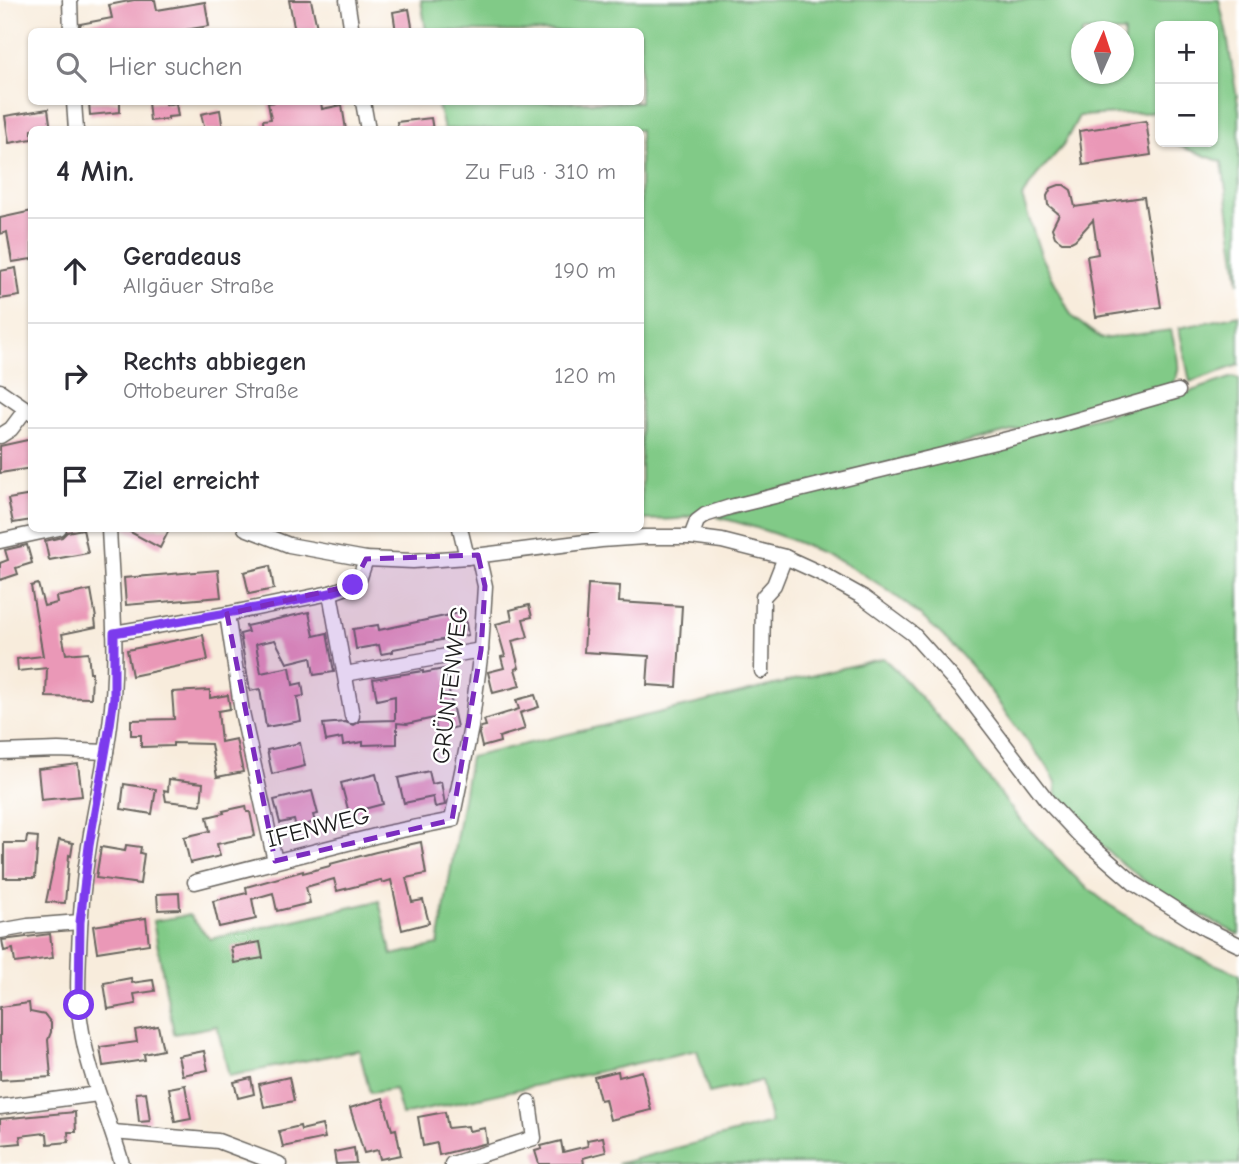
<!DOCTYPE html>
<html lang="de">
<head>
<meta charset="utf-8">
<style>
	:root { --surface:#fff; --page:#f7f7f7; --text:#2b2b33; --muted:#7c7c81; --line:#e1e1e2 }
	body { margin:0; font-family:"Comic Neue",sans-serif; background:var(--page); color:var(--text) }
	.controls { position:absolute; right:21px; top:21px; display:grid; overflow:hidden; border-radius:10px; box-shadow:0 2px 5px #0004 }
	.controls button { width:63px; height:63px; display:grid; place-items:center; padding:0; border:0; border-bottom:2px solid var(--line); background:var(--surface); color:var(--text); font:35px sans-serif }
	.compass { position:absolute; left:1071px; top:21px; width:63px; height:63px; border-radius:50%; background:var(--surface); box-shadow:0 2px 5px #0004; rotate:3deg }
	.stop { position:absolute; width:21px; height:21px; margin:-16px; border:5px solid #7c3aed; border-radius:50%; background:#fff }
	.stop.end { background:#7c3aed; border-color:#fff; box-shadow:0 2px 7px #0008 }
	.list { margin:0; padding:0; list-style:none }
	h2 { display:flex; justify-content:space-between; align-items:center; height:91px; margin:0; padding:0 28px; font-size:30px }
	h2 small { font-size:23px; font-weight:400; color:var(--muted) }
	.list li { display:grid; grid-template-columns:46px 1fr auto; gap:21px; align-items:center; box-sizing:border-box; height:105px; padding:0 28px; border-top:2px solid var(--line) }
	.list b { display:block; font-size:26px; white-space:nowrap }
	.list p { margin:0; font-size:23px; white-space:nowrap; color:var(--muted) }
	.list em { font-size:23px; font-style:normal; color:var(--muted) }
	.icon { flex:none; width:38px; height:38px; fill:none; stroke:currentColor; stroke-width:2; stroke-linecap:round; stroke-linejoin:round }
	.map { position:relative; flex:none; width:1239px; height:1164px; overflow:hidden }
	.search { position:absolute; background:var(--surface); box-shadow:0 2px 5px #0004; left:28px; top:28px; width:616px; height:77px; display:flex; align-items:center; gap:18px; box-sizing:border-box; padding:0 24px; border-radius:10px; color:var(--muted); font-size:26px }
	.panel { position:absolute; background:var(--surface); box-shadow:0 2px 5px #0004; left:28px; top:126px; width:616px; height:406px; border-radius:10px }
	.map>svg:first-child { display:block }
	.green { fill:#81ca87; stroke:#4e7352; stroke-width:2; fill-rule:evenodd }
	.building { fill:#ea98b7 }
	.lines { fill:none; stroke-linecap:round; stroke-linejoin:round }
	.minor-casing { stroke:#69655f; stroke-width:17 }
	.minor { stroke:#fff; stroke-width:14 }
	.route { stroke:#7c3aed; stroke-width:9 }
	.marked { fill:#7b2cbf; fill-opacity:0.2; stroke:#7b2cbf; stroke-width:5; stroke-dasharray:14 9; stroke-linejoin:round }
	.labels { text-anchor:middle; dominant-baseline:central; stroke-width:5; stroke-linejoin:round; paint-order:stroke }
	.street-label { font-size:24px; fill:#1c1c1c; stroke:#fff }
</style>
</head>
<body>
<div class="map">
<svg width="1239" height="1164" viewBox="0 0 1239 1164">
	<rect width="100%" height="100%" fill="#fff"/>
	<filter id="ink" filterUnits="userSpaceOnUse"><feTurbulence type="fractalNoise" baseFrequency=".0143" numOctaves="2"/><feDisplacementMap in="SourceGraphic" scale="14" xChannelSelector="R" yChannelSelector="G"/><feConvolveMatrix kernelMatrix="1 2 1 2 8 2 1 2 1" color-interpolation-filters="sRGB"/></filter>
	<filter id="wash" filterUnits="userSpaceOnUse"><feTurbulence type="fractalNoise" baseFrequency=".00686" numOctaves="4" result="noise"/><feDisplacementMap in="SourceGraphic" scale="28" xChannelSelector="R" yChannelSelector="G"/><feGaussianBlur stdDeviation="1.57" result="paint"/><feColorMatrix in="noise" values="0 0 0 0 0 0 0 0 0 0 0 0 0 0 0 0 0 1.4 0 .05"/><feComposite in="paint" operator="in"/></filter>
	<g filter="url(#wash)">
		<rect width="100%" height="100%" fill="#f8ecdc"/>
		<g class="green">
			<path d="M421,0H1219L1227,35L1239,111V283L1222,162L1176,145L1175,142H1213V26H1160V112L1079,116L1063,146L1037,175L1022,197L1041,255L1072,317L1102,339L1171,330C1176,355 1188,376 1163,392L703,511C678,523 666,518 641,520L640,130L444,129L437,102H640V32L426,31ZM1082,32H1124V74H1082Z"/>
			<polygon points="1239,315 1239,365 1190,382 1179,328"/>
			<path d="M1233,377L1239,379V935L1185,907L1147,883L1113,856L1085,830L1057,801L1056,782L1047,766C1033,749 1020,732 1007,715C997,700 987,685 975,671C905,587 823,543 717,517L1177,396Z"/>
			<polygon points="883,658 897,671 965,747 1020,820 1081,883 1108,904 1160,937 1195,956 1239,974 1239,1164 617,1164 771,1123 761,1081 709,1093 697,1050 402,1115 395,1089 370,1093 359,1050 229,1076 217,1026 174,1034 153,921 189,915 210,939 379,901 392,955 438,945 470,757 709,701"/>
		</g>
		<g id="blocks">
			<g class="building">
				<polygon points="134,0 155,0 157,10 205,2 209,26 173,32 81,32 80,24 112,18 109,5"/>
				<polygon points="289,0 311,0 318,32 295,32"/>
				<polygon points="409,9 413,32 396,32 393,12"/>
				<polygon points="89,102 120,102 120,112 90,115"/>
				<polygon points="148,102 166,102 166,105 176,103 178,116 168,117 168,119 150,121"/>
				<polygon points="276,102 321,102 322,109 342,105 346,130 264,130 263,120 271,119 268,103"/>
				<polygon points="48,109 51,130 32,130 32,139 9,143 5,116"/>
				<polygon points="220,110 223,130 205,130 201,114"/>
				<polygon points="431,118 433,130 398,130 397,122"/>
				<polygon points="1146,121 1151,155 1083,165 1079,131"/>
				<polygon points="1059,185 1064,185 1071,190 1075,207 1144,197 1161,307 1096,317 1087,256 1098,254 1093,220 1075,240 1071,242 1062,242 1055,237 1052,228 1059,214 1048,205 1047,196 1051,188"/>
				<polygon points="32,211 32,259 12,262 7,232 0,234 0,218"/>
				<polygon points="16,268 20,296 0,299 0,271"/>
				<polygon points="32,439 32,468 0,473 0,446"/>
				<polygon points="32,495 32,520 13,523 8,499"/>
				<polygon points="123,528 170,528 160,548"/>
				<polygon points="83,529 88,553 49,560 45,541 62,537 67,532"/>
				<polygon points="27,545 32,563 16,568 18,574 0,580 0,563 8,560 5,550"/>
				<polygon points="270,566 274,589 249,594 244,572"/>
				<polygon points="218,570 221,597 126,605 124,578"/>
				<polygon points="38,584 44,606 57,603 56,597 91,590 96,618 95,618 96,627 62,634 66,654 88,652 90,672 92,672 91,698 46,697 47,668 18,671 17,659 43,656 31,586"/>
				<polygon points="588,584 620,586 619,602 682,606 677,687 647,685 649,656 584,652"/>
				<polygon points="529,605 532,617 523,619 528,637 512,641 519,668 515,669 520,686 493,693 488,672 504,668 501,657 505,656 496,624 512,620 510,610"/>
				<polygon points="309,612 314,636 327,633 334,672 314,675 311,657 287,663 275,640 256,644 261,673 290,667 293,685 302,683 304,696 297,697 301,721 266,727 260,689 250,691 240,634 248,632 246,626"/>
				<polygon points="464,612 468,635 393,649 393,652 381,654 379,645 356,649 353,629 378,625 379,630"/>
				<polygon points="203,635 208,660 132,676 127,650"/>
				<polygon points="444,669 457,727 437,732 434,718 407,724 397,723 397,744 363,745 363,742 343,745 342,738 326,741 323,724 345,722 353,725 360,721 395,720 395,696 377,700 373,679 423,671 423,673"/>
				<polygon points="210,690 210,698 228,695 230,709 218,711 221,742 236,739 243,772 217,777 211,744 173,743 173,746 141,747 141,735 131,735 131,720 174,719 172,692"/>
				<polygon points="535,695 539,707 520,713 525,729 499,737 500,742 482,747 479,734 481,727 486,726 484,720 519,709 516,700"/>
				<polygon points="300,743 305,766 272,774 267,750"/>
				<polygon points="78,764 82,796 41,800 38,769"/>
				<polygon points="429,771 432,784 441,782 445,805 435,807 433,797 404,803 398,778"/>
				<polygon points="376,774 383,804 349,813 341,783"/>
				<polygon points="169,779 203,783 201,805 166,801 164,790 168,791"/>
				<polygon points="124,784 156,789 152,814 121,809"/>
				<polygon points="312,791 318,814 313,815 315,822 296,827 294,820 280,823 274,800"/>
				<polygon points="246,806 247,812 250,812 255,836 217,844 220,856 190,863 184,837 210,831 207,817 224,813 223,811"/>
				<polygon points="27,836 38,837 35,878 4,878 4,843 26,843"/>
				<polygon points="59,840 73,843 71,856 69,855 65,903 46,902"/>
				<polygon points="421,842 426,874 406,878 412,902 423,900 429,923 402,930 391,880 382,883 381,880 337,891 334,879 306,887 310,903 277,911 273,893 252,899 256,919 219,927 213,901 247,893 246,887 303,871 303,873 330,866 330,864 376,852"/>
				<polygon points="126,845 141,847 140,853 144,854 140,884 96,878 101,847 125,851"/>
				<polygon points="179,893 180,909 158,910 157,894"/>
				<polygon points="146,918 149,944 97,952 93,926"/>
				<polygon points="50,934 53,958 15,963 13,949 4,951 2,940"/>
				<polygon points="260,942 263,958 234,963 231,947"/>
				<polygon points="131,978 132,983 153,980 155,991 134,994 136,1004 108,1009 104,983"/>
				<polygon points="29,1003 30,1012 45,1015 51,1023 51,1032 48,1040 51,1077 0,1080 0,1007"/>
				<polygon points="158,1026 163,1050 144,1054 145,1060 103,1066 100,1047 137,1042 135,1030"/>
				<polygon points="204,1051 208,1070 182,1075 178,1056"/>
				<polygon points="618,1071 619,1077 642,1071 651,1110 610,1120 605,1099 600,1100 594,1077"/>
				<polygon points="289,1077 294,1101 264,1107 259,1084"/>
				<polygon points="251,1078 254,1094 238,1098 234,1082"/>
				<polygon points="185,1085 191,1119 175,1122 169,1088"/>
				<polygon points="146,1092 150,1121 139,1122 136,1093"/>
				<polygon points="383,1098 392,1130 396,1129 401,1155 380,1159 378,1150 364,1153 350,1108"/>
				<polygon points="75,1112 76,1132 68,1132 69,1142 48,1144 47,1134 45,1133 20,1136 21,1143 0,1145 0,1119"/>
				<polygon points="445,1112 448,1128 468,1126 469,1131 485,1128 487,1143 439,1155 437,1143 423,1146 418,1117"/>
				<polygon points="322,1125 325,1138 283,1147 279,1131 300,1126 301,1130"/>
				<polygon points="603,1137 606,1152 583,1158 584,1164 539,1164 535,1151 542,1149 541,1146 561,1141 563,1152 588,1146 587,1140"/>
				<polygon points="354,1148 356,1163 336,1164 334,1152"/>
			</g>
		</g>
	</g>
	<g filter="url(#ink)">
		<use href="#blocks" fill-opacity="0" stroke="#69655f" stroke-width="2"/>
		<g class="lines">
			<g class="minor-casing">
				<g id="minor">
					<polyline points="70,0 71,32"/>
					<polyline points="347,0 352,32"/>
					<polyline points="74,102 76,130"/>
					<polyline points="363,102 368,130"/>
					<polyline points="0,391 32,413"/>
					<polyline points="0,436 11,429 26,409"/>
					<path d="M109,528C112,594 119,660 110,725C105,766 95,806 89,846C83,881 80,917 79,952C78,977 77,1002 81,1026C88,1074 109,1118 122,1164"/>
					<polyline points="245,528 289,545 366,559 413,561 467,557 601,540 644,537 691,537 722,541 785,557 820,573 863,597 913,634 963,690 1049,803 1081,837 1135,884 1206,929 1239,945"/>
					<polyline points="460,528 467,557"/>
					<polyline points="691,537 697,521 705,515 730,507 1024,435 1178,391"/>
					<polyline points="0,541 59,528"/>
					<polyline points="330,593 352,716"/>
					<polyline points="227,614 242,712 275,861"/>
					<polyline points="114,633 227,614 330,593 353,585 360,577 366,559"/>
					<polyline points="762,671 763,597 774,585 785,557"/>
					<polyline points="345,674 481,650"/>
					<polyline points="0,752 58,750 106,752"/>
					<polyline points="195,882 387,833 452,820 471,727 481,650 485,586 478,555"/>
					<polyline points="0,931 28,926 80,922"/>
					<polyline points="0,1107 98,1094"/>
					<polyline points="113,1132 218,1141 279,1164"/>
					<polyline points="452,1164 534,1138 529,1102"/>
				</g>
			</g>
			<use href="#minor" class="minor"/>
		</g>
	</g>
	<g class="lines" filter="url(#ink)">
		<polyline class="route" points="79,1005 80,922 89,846 110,725 114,697 114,633 289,602 330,593 353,585"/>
	</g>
	<path class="marked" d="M478,555L485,586L481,650L452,820L275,861L227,614L353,585L366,559Z"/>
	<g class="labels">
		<g class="street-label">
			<text transform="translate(450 685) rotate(-83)">GRÜNTENWEG</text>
			<text transform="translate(318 827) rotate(-14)">IFENWEG</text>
		</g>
	</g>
</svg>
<div class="controls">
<button>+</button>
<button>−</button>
</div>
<svg class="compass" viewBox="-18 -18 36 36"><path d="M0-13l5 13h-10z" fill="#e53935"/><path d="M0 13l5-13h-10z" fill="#7c7c81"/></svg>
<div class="stop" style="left:79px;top:1005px"></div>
<div class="stop end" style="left:353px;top:585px"></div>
<div class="search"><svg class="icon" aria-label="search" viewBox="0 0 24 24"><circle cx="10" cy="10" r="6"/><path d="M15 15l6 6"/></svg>Hier suchen</div>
<section class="panel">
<h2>4 Min.<small>Zu Fuß · 310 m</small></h2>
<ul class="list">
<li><svg class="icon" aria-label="ahead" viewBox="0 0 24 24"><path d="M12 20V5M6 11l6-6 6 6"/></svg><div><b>Geradeaus</b><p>Allgäuer Straße</p></div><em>190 m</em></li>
<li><svg class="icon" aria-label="right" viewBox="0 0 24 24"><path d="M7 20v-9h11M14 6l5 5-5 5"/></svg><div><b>Rechts abbiegen</b><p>Ottobeurer Straße</p></div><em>120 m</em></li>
<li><svg class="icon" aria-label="arrive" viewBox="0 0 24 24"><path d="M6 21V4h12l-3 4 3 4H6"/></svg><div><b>Ziel erreicht</b></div></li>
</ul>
</section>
</div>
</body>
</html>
